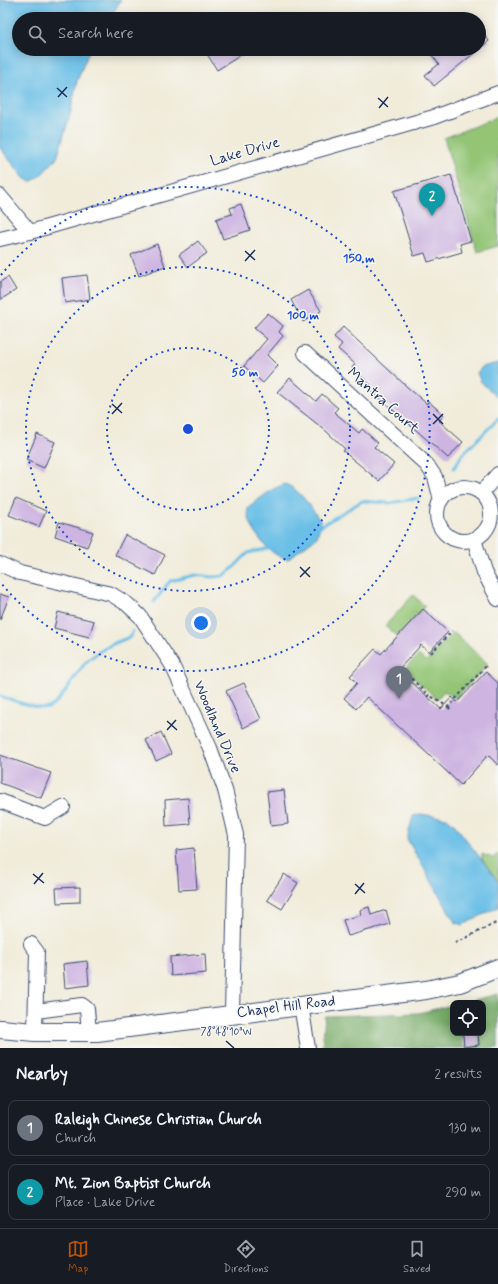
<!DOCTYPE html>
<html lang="en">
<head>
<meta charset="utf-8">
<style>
	:root { --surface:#171b24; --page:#20242c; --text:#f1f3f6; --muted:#9ea1a6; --line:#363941; --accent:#b45309 }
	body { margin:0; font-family:Mynerve,sans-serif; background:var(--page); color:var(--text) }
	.controls { position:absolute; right:12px; bottom:12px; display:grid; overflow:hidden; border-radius:8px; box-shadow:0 2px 10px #0003 }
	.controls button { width:36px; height:36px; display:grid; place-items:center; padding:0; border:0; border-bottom:1px solid var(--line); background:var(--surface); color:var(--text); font:20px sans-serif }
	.you { position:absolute; left:201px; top:623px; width:14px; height:14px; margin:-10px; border:3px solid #fff; border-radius:50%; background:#1a73e8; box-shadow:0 0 0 6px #1a73e833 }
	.badge { display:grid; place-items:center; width:26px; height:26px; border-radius:50%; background:var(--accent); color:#fff; font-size:13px; font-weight:700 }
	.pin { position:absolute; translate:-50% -33px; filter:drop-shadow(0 1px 2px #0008) }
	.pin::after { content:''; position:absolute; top:21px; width:14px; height:12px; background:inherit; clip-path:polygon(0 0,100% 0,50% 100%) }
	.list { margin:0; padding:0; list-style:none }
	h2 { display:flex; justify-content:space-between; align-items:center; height:52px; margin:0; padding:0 16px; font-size:17px }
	h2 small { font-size:13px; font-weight:400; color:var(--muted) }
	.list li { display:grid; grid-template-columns:26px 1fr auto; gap:12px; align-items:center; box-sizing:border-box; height:56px; margin:0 8px 8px; padding:0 8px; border:1px solid var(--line); border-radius:8px }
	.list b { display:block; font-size:15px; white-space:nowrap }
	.list p { margin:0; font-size:13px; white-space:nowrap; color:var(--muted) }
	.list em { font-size:13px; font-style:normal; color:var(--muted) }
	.icon { flex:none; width:22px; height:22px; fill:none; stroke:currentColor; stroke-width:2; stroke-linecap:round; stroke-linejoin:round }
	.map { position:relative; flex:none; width:498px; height:1048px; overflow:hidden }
	.search { position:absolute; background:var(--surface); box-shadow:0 2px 10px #0003; left:12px; right:12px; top:12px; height:44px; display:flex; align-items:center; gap:10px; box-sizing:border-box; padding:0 14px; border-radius:22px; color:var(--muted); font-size:15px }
	.sheet { height:180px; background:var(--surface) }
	nav { display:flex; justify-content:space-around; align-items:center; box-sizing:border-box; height:56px; border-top:1px solid var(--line); background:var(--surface); font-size:11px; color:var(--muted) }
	nav a { display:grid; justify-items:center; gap:2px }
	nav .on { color:var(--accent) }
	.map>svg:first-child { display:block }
	.green { fill:#93c575; stroke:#577a6a }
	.forest { fill:#76aa66; stroke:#486c62 }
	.water { fill:#6abfe7; stroke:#4277a2 }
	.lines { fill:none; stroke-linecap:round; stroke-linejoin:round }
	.stream { stroke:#6abfe7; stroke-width:3 }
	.building { fill:#cdb4e1 }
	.minor-casing { stroke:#3b4b71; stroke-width:16 }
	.major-casing { stroke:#3b4b71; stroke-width:20 }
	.path { stroke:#3b4b71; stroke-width:2; stroke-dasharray:3 3; stroke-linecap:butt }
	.minor { stroke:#fff; stroke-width:14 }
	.major { stroke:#fff; stroke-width:18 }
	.ticks { fill:none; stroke:#1b2f5e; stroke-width:1.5 }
	.ring { fill:none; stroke:#1d4ed8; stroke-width:2; stroke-dasharray:2 4 }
	.labels { text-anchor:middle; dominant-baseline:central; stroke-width:3; stroke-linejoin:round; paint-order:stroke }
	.street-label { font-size:15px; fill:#1b2f5e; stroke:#f6f6f2 }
	.ticks-label { font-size:10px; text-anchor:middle; fill:#1b2f5e; stroke:#f6f6f2; stroke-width:3; stroke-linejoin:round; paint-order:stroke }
	.centre { fill:#1d4ed8; stroke:#f6f6f2; stroke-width:2 }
	.ring-label { font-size:12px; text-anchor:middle; font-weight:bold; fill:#1d4ed8; stroke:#f6f6f2; stroke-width:3; stroke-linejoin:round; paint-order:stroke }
</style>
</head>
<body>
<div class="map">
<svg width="498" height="1048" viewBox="0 0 498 1048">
	<rect width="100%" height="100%" fill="#f6f6f2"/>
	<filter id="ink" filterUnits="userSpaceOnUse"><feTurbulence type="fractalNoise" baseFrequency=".025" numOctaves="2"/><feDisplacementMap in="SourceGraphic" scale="8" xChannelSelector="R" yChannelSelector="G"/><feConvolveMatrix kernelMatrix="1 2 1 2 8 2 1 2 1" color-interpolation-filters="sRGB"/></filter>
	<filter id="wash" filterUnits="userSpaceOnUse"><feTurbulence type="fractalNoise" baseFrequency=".012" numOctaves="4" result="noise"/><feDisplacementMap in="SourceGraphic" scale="16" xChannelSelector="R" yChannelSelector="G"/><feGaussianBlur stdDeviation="0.9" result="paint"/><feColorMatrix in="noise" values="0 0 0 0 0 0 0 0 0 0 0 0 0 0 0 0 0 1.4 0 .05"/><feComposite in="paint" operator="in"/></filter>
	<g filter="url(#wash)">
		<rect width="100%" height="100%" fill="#f1ecda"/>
		<g class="green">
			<polygon points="498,117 498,246 477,252 444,138"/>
			<polygon points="413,595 425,606 398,636 385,626"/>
			<polygon points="453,632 488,664 456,698 444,691 437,699 404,669 418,655 426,661"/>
			<polygon points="482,854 493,858 498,854 498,881 482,859"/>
		</g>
		<polygon class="forest" points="498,994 498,1048 322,1048 325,1016 418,1013 453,1005 453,1033 483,1033 483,1003 461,1003"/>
		<g class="water">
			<polygon points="0,0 121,0 109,19 19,19 19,49 90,49 77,81 70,115 57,158 39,177 30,182 24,178 0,148"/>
			<polygon points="498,363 498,398 481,382 477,373 482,367"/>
			<path d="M285,484C300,489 312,509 321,522L317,537L288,559C270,558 245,525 248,507L273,489Z"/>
			<polygon points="420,814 447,818 455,825 498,881 498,907 463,925 455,922 407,839 413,816"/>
		</g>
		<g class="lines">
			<g class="stream">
				<polyline points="454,468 462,455 498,419"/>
				<polyline points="316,529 362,501 390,503 418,498"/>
				<polyline points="154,602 170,581 195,575 212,577 223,576 231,570 248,553 271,548"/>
				<path d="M0,696C10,699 38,710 48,708C60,705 77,671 87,661C100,649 114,643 130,637L133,631"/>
			</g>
		</g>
		<g id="blocks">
			<g class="building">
				<polygon points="479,28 489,41 434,86 425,75 439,64 427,49 479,49"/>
				<polygon points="204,49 251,49 217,70"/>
				<polygon points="451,175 471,241 460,244 462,252 428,262 425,253 414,256 394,191"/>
				<polygon points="241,204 250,230 223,239 216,219 232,214 230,208"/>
				<polygon points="198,241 207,253 188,267 179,255"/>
				<polygon points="157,244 165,266 139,276 131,255"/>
				<polygon points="87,275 90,299 65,303 62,278"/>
				<polygon points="8,277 16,290 0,300 0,282"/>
				<polygon points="308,290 321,311 303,322 291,300"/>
				<polygon points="268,313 283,326 279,332 283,336 267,355 278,366 263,383 244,366 267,339 254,328"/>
				<polygon points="343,327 406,386 427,404 428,401 444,415 439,421 463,442 448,458 368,388 371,385 352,368 355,364 338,349 342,344 334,337"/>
				<polygon points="290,378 316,401 322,394 338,408 334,412 359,433 362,429 378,443 374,447 394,464 379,481 343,451 345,449 326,431 277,392"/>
				<polygon points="37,434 55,442 44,468 26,460"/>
				<polygon points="16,498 46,511 39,527 9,515"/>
				<polygon points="59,522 93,532 87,547 55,536"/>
				<polygon points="125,535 165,555 155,575 115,555"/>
				<polygon points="0,594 9,597 0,620"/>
				<polygon points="423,609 448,632 429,652 421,645 398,670 441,709 452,697 457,702 486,672 498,683 498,765 488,755 461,785 367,697 356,709 344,698 357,683 350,676 375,649 381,654"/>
				<polygon points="58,612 94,621 89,637 54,628"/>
				<polygon points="244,683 261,719 243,728 226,691"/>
				<polygon points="161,732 171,754 156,761 146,740"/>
				<polygon points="0,755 51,773 41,798 0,783"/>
				<polygon points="284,790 288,824 271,826 267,792"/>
				<polygon points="188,798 190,824 166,826 165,800"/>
				<polygon points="194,848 197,889 179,890 176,850"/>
				<polygon points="284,874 298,883 282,909 267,900"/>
				<polygon points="80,887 80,902 57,903 56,888"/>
				<polygon points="369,907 371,915 386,910 390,924 348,936 343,920 361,915 360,910"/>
				<polygon points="205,954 206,973 171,976 170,957"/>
				<polygon points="87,961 89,985 65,988 63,964"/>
				<polygon points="463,1033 478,1033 479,1045 464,1047"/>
			</g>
		</g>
	</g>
	<g filter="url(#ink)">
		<use href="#blocks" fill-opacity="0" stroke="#3b4b71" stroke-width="1"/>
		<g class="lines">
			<g class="minor-casing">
				<g id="minor">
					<polyline points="0,196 30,232"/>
					<polyline points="0,239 30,232 434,117 498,93"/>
					<polyline points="305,353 427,465 435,477 441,500"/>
					<circle cx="464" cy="514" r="27"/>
					<polyline points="482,492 498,474"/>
					<polyline points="474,539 484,572 498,599"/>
					<polyline points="0,564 20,573 111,594 127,604 140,616 172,665 210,748 225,790 236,835 232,1014"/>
					<polyline points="0,801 45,818 63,807"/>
					<polyline points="31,944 37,952 35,1032"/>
					<polyline points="301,1005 308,1048"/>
					<polyline points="36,1011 82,1005 87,1009 89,1032"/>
				</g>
			</g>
			<g class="major-casing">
				<polyline id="major" points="0,1029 35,1032 97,1032 426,990 460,983 498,968"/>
			</g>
			<g class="path">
				<polyline points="431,653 452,631"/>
				<polyline points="403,670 428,695"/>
				<polyline points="427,697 429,695 448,707 488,664"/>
				<polyline points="448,707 451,710"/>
				<polyline points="455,943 498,922"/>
			</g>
			<use href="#minor" class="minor"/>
			<use href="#major" class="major"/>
		</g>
	</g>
	<path class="ticks" d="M57,88L67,97M58,97L67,87M378,98L388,107M379,108L388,97M245,251L255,260M245,261L255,250M112,404L122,413M112,414L122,403M433,414L443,424M433,424L443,414M300,567L310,577M300,577L310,567M167,721L177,730M167,730L176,720M33,874L44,883M34,884L43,873M355,884L365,893M355,894L364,883M226,1041L234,1048"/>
	<g class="ring">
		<circle cx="188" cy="429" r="81"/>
		<circle cx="188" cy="429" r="162"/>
		<path d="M1 275A242 242 0 1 1 1 583"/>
	</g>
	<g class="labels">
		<g class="street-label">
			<text transform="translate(245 152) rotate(-16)">Lake Drive</text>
			<text transform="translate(383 401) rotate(42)">Mantra Court</text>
			<text transform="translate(217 727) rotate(67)">Woodland Drive</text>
			<text transform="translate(286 1007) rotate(-7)">Chapel Hill Road</text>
		</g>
	</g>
	<g class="ticks-label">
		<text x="226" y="1035">78°48'10"W</text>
	</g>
	<circle cx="188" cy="429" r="6" class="centre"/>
	<g class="ring-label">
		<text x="359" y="262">150 m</text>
		<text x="303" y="319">100 m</text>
		<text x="245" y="376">50 m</text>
	</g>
</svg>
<div class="controls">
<button><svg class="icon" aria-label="locate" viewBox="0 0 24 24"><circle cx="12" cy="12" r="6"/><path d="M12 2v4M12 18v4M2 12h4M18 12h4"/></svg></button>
</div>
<div class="you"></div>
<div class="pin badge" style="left:399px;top:699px;background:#6b7280">1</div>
<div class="pin badge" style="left:432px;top:216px;background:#0f9aa8">2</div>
<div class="search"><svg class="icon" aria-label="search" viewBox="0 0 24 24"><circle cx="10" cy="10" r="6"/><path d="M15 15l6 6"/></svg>Search here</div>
</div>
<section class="sheet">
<h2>Nearby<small>2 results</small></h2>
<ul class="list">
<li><span class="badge" style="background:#6b7280">1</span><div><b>Raleigh Chinese Christian Church</b><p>Church</p></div><em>130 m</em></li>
<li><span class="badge" style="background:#0f9aa8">2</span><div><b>Mt. Zion Baptist Church</b><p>Place · Lake Drive</p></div><em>290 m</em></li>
</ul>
</section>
<nav>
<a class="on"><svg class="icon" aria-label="map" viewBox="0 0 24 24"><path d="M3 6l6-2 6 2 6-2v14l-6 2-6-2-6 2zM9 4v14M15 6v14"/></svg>Map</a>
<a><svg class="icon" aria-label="directions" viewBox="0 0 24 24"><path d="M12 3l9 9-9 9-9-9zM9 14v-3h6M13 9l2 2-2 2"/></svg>Directions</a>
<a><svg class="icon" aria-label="saved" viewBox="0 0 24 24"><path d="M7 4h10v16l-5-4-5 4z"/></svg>Saved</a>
</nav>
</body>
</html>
